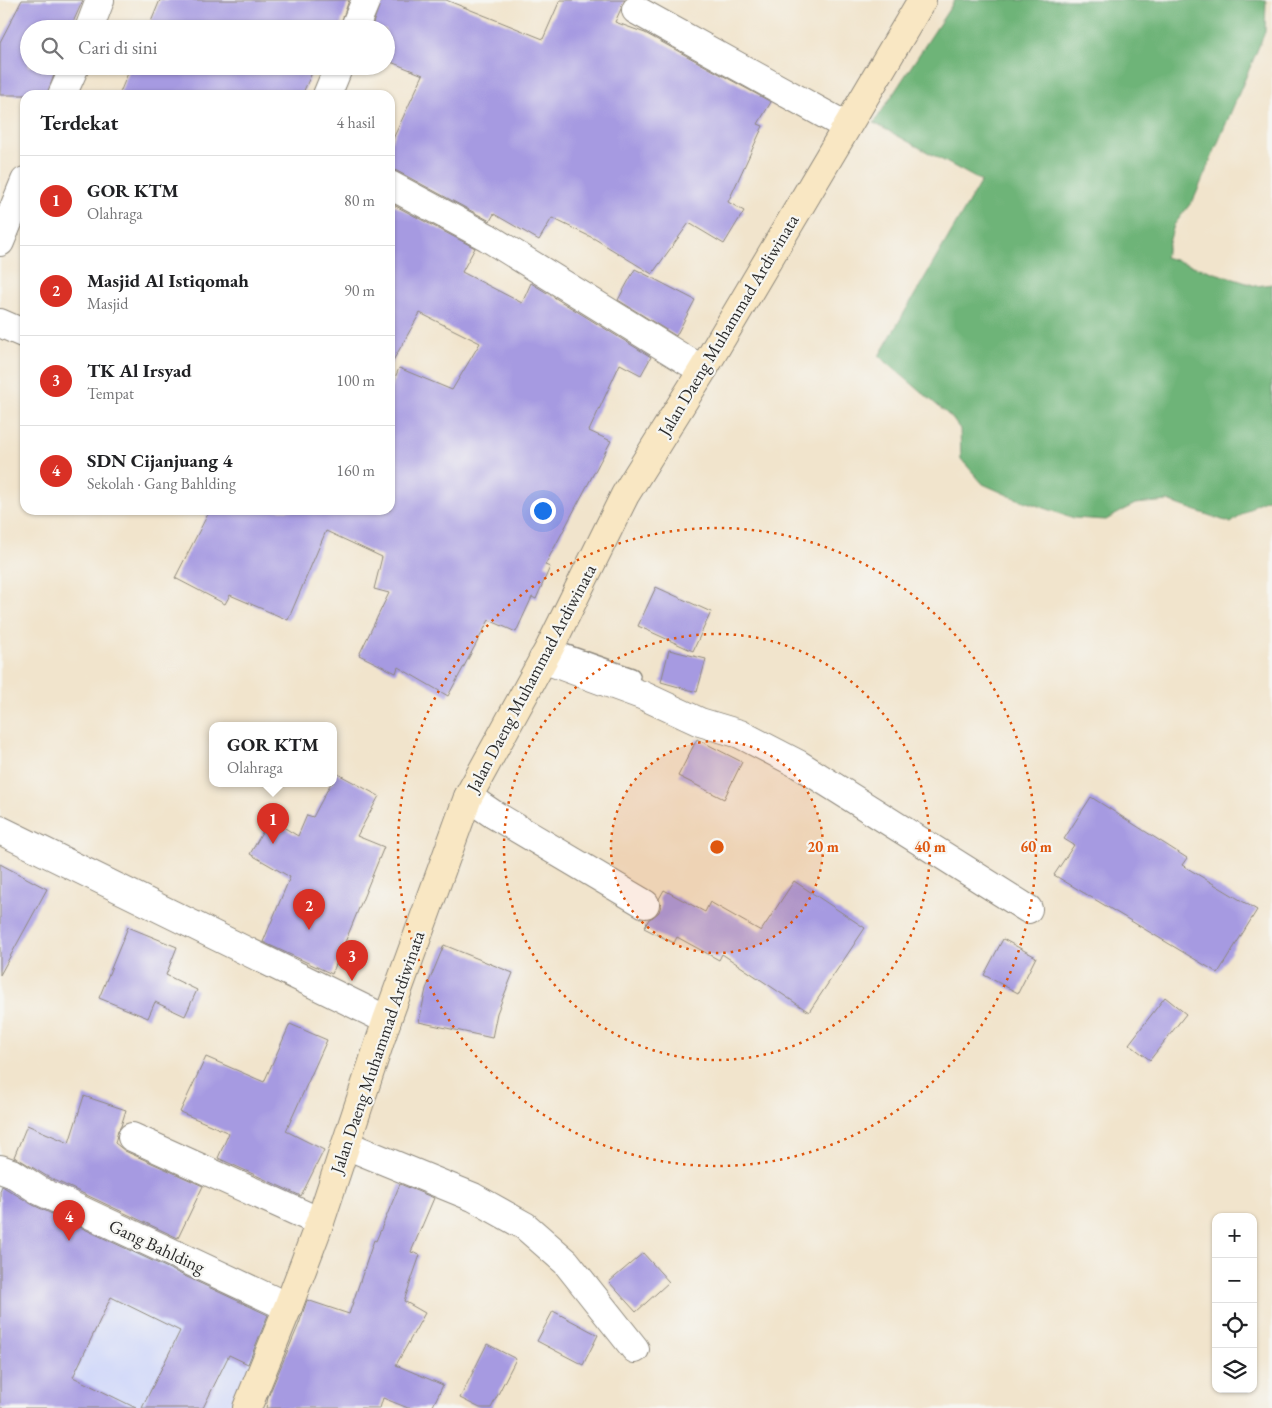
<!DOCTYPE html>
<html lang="id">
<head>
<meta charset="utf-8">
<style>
	:root { --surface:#fff; --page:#f6f6f6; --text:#202124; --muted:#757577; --line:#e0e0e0; --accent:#d93025 }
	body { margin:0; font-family:"EB Garamond",serif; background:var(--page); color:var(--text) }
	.controls { position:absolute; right:15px; bottom:15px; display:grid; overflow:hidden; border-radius:10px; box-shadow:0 1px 4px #0004 }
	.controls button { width:45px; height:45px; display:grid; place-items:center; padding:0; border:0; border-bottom:1px solid var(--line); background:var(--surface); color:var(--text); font:25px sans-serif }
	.you { position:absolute; left:542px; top:510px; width:18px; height:18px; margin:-12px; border:4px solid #fff; border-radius:50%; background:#1a73e8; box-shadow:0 0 0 8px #1a73e833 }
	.badge { display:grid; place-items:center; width:32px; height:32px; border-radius:50%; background:var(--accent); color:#fff; font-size:16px; font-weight:700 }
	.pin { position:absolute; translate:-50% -41px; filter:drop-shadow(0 1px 2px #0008) }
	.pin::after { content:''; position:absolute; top:26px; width:18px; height:15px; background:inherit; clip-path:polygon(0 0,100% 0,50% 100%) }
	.popup { position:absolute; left:209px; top:722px; width:128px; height:65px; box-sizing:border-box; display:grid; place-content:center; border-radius:10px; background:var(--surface); filter:drop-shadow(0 1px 4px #0005); font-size:16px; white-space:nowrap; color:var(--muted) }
	.popup b { font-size:19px; color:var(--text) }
	.popup::after { content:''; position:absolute; left:50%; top:100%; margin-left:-10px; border:10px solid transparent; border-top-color:var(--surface) }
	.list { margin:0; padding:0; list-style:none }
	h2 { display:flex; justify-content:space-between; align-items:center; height:65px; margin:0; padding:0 20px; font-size:21px }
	h2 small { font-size:16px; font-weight:400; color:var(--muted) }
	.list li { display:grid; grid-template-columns:32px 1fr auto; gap:15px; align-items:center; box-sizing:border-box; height:90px; padding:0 20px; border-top:1px solid var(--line) }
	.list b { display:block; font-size:19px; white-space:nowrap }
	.list p { margin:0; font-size:16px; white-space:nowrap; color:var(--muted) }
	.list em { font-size:16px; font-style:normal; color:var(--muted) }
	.icon { flex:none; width:28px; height:28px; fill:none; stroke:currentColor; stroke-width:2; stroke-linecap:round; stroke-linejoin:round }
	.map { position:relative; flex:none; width:1272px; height:1408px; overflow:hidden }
	.search { position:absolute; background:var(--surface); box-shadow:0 1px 4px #0004; left:20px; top:20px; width:375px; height:55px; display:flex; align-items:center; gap:12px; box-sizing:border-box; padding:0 18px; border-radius:28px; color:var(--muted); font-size:19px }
	.panel { position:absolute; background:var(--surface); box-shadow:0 1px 4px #0004; left:20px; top:90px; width:375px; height:425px; border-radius:15px }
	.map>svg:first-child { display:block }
	.built { fill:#d2d9f9 }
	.forest { fill:#6eb478; stroke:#4c7052 }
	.building { fill:#a69ae1 }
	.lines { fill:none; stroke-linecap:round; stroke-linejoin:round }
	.service-casing { stroke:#8e887c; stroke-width:18 }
	.minor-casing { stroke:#8e887c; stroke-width:30 }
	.secondary-casing { stroke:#8e887c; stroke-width:30 }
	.service { stroke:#fff; stroke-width:15 }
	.minor { stroke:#fff; stroke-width:28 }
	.secondary { stroke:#f9e7c3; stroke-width:28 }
	.ring { fill:none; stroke:#df570e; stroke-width:2.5; stroke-dasharray:2.5 5 }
	.labels { text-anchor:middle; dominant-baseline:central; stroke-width:4.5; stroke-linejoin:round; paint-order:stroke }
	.street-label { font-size:18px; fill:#2b2b2b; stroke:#f6f6f2 }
	.centre { fill:#df570e; stroke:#f6f6f2; stroke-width:2.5 }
	.ring-label { font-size:15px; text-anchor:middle; font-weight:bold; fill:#df570e; stroke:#f6f6f2; stroke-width:4.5; stroke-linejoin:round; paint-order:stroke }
</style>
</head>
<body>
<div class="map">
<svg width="1272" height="1408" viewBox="0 0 1272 1408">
	<rect width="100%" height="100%" fill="#f6f6f2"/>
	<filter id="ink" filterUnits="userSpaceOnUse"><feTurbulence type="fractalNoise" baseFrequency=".02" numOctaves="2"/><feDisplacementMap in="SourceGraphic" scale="10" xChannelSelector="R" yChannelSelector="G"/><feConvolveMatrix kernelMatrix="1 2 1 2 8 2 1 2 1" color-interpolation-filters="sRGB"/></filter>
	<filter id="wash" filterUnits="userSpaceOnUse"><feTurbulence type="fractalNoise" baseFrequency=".0096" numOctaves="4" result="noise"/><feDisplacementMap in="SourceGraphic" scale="20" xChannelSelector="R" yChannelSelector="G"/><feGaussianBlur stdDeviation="1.12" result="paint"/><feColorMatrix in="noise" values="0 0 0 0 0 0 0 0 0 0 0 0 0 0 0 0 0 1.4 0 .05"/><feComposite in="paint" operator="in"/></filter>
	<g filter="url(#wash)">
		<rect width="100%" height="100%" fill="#f1e4cc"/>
		<polygon class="built" points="0,1175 275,1306 248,1372 231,1408 0,1408"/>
		<polygon class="forest" points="955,0 1266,0 1265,32 1194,199 1174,225 1165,257 1256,286 1272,284 1272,497 1256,504 1231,523 1168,501 1135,504 1106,520 1074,518 1012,497 983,484 961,459 960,429 951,417 879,356 981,181 874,123"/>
		<g id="blocks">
			<g class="building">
				<polygon points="22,0 83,0 70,29 29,29 29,66 51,66 50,69 55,72 47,95 0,95 0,42"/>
				<polygon points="160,0 349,0 339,29 148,29"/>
				<polygon points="381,0 446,0 543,39 560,0 625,0 615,22 645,33 771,102 758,124 763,126 728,202 744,211 724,244 689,223 652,274 595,239 552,218 539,240 494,214 490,221 397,171 390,169 390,145 423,75 386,60 386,29 371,29"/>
				<polygon points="131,66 315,66 302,95 119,95"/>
				<polygon points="390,203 475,248 462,272 522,303 531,283 651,357 641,375 620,364 589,431 611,441 545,565 550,567 536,599 532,597 516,632 489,620 448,696 398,667 396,673 359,655 389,593 374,589 382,557 326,531 288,620 230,595 225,604 175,578 210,510 390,510 390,390 399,368 452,390 480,343 420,313 390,366"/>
				<polygon points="635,269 695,300 676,336 618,300"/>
				<polygon points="656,587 711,612 693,651 638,626"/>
				<polygon points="669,650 706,659 697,692 661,682"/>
				<polygon points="697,739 742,762 724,799 678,776"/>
				<polygon points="336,773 379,796 357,836 384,847 332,974 263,942 290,877 250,854 270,819 298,836 307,815 313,817 331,783 333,783"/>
				<polygon points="1091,797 1187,858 1182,865 1257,910 1218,973 1054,875 1074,845 1064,839"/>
				<polygon points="0,864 47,889 0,975"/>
				<polygon points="794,881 865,928 809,1012 722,954 719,960 677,937 674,943 644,928 649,919 653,917 659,912 661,905 659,899 664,890 705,912 710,902 761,931"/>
				<polygon points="128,927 177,947 166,975 197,990 185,1016 155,1002 148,1018 99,998"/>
				<polygon points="1003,939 1036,957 1018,993 984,975"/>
				<polygon points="444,945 513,973 497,1013 492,1038 419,1022 426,989"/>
				<polygon points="1165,997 1186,1014 1150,1060 1129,1044"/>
				<polygon points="290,1024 327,1040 286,1131 324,1150 301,1196 218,1158 229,1133 180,1112 206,1057 264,1082"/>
				<polygon points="84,1096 126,1110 121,1126 118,1131 115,1143 125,1151 203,1186 178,1238 48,1177 22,1161 14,1157 27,1125 69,1143"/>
				<polygon points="400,1184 434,1198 411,1252 420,1255 404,1301 425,1313 396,1365 443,1385 432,1408 408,1408 383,1398 380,1408 266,1408 268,1397 299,1324 307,1300 349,1314 374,1240 376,1241"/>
				<polygon points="2,1186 33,1205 268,1315 248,1364 229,1355 203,1408 142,1408 180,1331 111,1297 73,1377 136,1408 0,1408 0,1191"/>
				<polygon points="643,1253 669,1282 636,1312 609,1282"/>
				<polygon points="553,1311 598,1335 583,1365 537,1341"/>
				<polygon points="487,1344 516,1359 491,1408 480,1408 460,1398"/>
			</g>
		</g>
	</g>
	<g filter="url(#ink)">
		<use href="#blocks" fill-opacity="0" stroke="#8e887c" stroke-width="1"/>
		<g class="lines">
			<g class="service-casing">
				<polyline id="service" points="550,647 632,676"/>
			</g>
			<g class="minor-casing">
				<g id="minor">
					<polyline points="636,10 846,126"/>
					<polyline points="89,29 100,0"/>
					<polyline points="354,29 366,0"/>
					<polyline points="62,95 75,66"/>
					<polyline points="327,95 339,66"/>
					<polyline points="390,185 487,237 689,362 704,368"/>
					<polyline points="0,242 25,181"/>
					<polyline points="0,323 25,334"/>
					<polyline points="543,659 644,696 700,722 740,734 798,764 1028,909"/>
					<polyline points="468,797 493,814 645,904"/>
					<polyline points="0,830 387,1020"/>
					<polyline points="132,1137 320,1222"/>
					<polyline points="346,1145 473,1197 525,1226 566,1262 635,1349"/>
					<polyline points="0,1169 14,1174 40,1191 288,1307"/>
				</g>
			</g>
			<g class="secondary-casing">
				<polyline id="secondary" points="247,1408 288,1307 320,1222 387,1020 468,797 550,647 625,495 704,368 922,0"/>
			</g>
			<use href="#service" class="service"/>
			<use href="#minor" class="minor"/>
			<use href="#secondary" class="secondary"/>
		</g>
	</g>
	<circle cx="717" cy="847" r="106" fill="#df570e" fill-opacity=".12"/>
	<g class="ring">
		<circle cx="717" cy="847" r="106"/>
		<circle cx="717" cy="847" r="213"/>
		<circle cx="717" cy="847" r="319"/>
	</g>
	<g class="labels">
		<g class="street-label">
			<text transform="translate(728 325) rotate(-59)">Jalan Daeng Muhammad Ardiwinata</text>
			<text transform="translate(531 678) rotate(-62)">Jalan Daeng Muhammad Ardiwinata</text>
			<text transform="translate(377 1052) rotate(-71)">Jalan Daeng Muhammad Ardiwinata</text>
			<text transform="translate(157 1246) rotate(25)">Gang Bahlding</text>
		</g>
	</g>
	<circle cx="717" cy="847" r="8" class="centre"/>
	<g class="ring-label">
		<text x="823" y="852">20 m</text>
		<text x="930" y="852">40 m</text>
		<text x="1036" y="852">60 m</text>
	</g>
</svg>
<div class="controls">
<button>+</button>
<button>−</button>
<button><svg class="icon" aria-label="locate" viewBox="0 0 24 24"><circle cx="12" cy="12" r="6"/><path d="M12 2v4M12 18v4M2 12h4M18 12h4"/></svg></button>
<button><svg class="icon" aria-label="layers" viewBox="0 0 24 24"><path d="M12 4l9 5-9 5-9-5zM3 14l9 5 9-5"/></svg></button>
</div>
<div class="you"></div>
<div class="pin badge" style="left:273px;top:844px">1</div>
<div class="popup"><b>GOR KTM</b>Olahraga</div>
<div class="pin badge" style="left:309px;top:930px">2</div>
<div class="pin badge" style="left:352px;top:981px">3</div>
<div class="pin badge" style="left:69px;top:1241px">4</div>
<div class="search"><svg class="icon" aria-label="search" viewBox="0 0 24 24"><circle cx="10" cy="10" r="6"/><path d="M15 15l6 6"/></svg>Cari di sini</div>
<section class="panel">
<h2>Terdekat<small>4 hasil</small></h2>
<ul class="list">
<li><span class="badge">1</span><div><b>GOR KTM</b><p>Olahraga</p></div><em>80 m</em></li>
<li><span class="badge">2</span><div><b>Masjid Al Istiqomah</b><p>Masjid</p></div><em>90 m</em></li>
<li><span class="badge">3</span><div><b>TK Al Irsyad</b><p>Tempat</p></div><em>100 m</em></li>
<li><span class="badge">4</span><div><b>SDN Cijanjuang 4</b><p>Sekolah · Gang Bahlding</p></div><em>160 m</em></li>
</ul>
</section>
</div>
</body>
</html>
